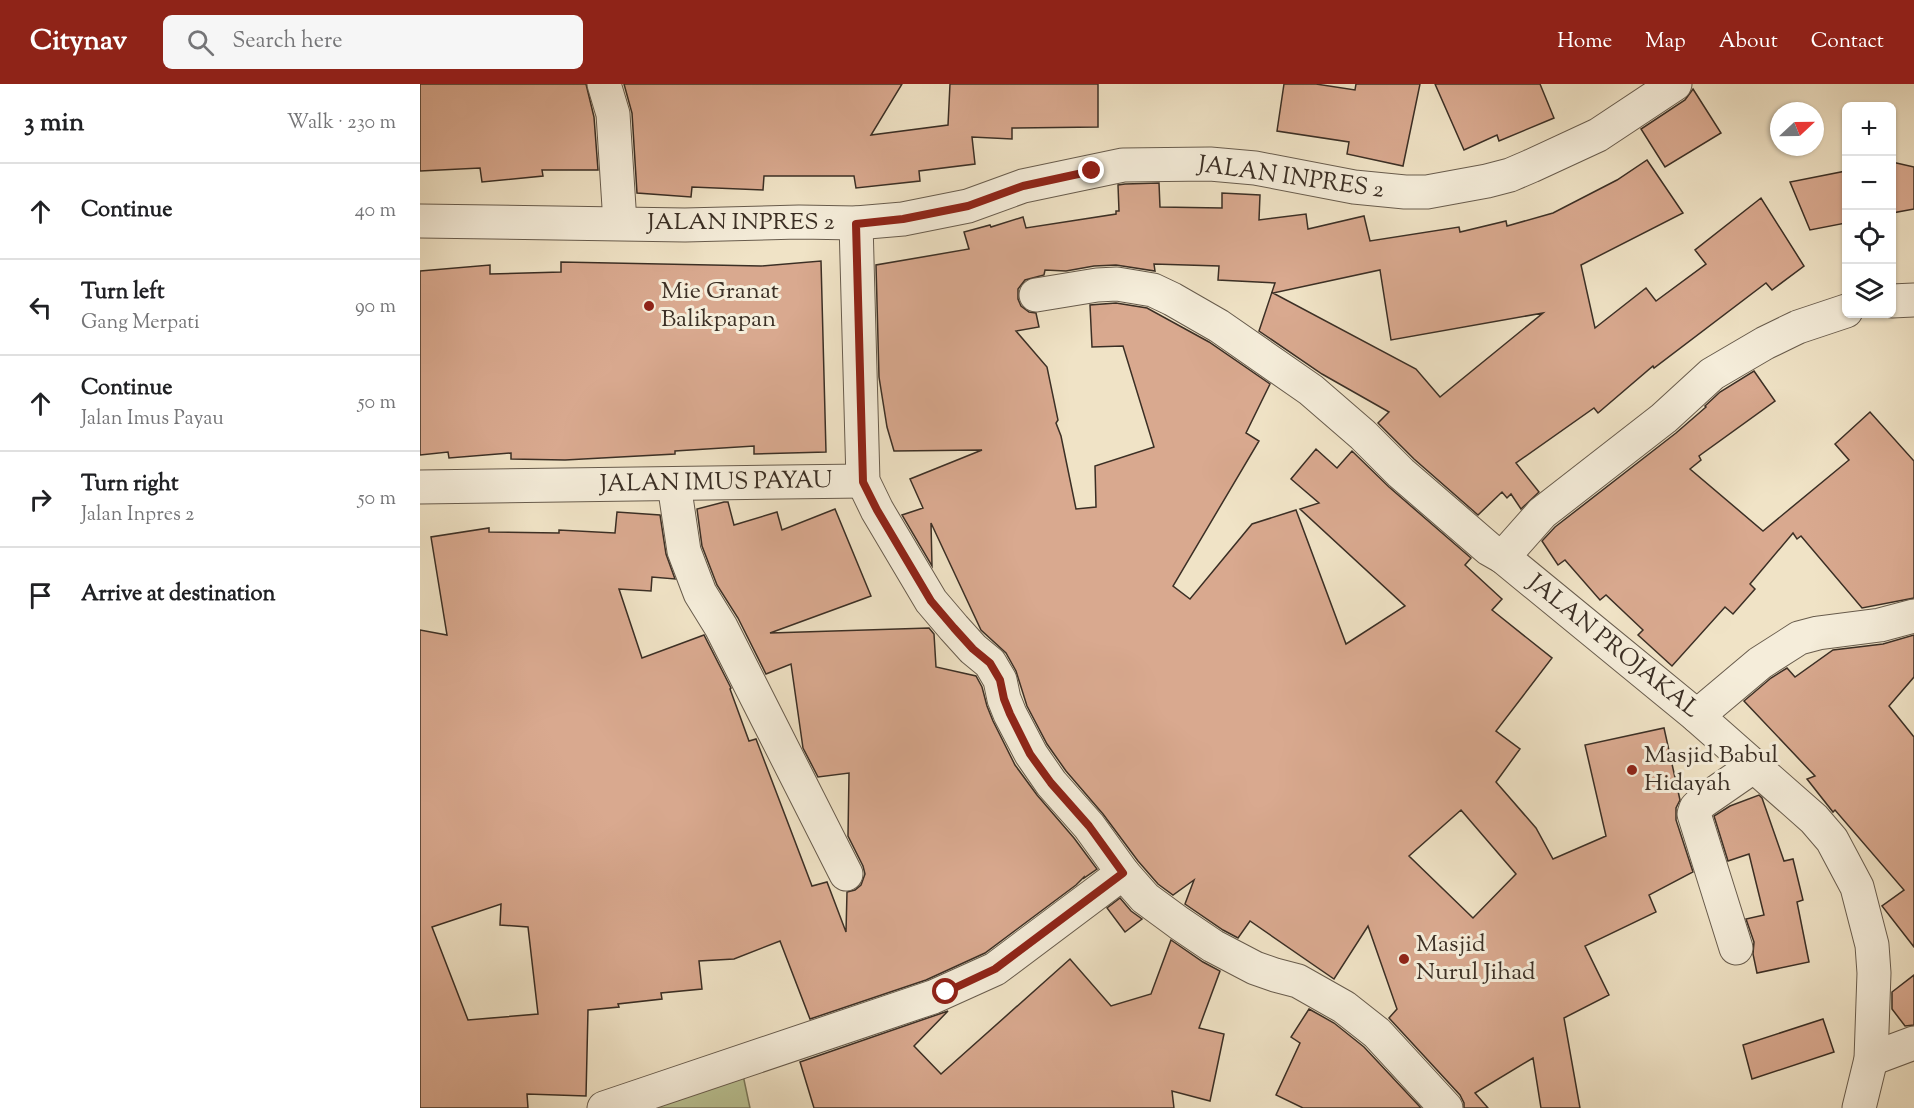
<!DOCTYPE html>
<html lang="en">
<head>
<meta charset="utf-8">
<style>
	:root { --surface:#fff; --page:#f6f6f6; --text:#202124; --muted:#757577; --line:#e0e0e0; --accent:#8f2418 }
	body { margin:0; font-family:"Sorts Mill Goudy",serif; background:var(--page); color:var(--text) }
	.controls { position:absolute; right:18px; top:18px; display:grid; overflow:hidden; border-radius:9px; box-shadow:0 2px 4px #0004 }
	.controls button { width:54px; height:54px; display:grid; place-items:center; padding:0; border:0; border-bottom:2px solid var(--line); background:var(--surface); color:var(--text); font:30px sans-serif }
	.compass { position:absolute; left:1350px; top:18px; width:54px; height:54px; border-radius:50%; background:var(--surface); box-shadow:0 2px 4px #0004; rotate:68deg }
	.stop { position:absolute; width:18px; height:18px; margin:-14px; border:4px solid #8f2418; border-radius:50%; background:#fff }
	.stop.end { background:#8f2418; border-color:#fff; box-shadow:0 2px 6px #0008 }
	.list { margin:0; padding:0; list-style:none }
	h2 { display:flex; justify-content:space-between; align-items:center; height:78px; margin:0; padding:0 24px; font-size:26px }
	h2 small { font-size:20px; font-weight:400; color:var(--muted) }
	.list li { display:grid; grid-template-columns:39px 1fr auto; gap:18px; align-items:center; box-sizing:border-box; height:96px; padding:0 24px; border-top:2px solid var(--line) }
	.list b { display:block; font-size:22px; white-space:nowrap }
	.list p { margin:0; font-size:20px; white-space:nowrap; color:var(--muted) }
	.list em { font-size:20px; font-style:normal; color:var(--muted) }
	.icon { flex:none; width:33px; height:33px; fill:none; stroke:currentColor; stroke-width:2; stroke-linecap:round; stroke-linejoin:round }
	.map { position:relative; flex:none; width:1494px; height:1024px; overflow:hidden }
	header { display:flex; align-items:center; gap:36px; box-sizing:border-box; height:84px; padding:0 30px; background:var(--accent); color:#fff }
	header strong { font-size:28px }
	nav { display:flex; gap:33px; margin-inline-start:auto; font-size:21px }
	.search { width:420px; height:54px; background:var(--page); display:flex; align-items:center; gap:15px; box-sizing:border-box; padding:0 21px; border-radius:9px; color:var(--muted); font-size:22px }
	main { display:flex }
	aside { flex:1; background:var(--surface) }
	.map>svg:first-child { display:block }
	.green { fill:#bac394; stroke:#7a795c; stroke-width:1.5 }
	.building { fill:#d9a98f; stroke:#3b2f25; stroke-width:1.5; fill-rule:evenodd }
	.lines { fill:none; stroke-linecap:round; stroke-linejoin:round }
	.minor-casing { stroke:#685c4d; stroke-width:35 }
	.minor { stroke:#f5edda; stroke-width:33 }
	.route { stroke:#8f2418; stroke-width:8 }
	.poi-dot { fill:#8f2418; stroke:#f5edda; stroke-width:2 }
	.labels { text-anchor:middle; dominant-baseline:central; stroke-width:6; stroke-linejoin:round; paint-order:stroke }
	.street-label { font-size:24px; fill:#3b2f25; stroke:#f5edda }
	.poi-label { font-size:24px; fill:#3b2f25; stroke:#f5edda; text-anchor:start }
</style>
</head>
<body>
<header>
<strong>Citynav</strong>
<div class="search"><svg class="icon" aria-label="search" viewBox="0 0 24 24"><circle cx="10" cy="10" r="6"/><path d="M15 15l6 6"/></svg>Search here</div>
<nav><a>Home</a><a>Map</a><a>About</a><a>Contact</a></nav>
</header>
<main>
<aside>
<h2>3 min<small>Walk · 230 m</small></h2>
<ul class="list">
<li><svg class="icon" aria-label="ahead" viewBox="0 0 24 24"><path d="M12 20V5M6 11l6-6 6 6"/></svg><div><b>Continue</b></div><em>40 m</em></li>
<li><svg class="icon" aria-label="left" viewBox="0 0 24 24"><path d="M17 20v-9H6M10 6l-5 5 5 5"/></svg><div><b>Turn left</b><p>Gang Merpati</p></div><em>90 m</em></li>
<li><svg class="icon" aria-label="ahead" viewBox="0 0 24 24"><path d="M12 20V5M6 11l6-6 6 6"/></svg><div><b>Continue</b><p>Jalan Imus Payau</p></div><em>50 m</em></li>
<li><svg class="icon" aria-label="right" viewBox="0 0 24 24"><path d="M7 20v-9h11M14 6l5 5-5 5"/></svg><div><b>Turn right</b><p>Jalan Inpres 2</p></div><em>50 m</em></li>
<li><svg class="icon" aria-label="arrive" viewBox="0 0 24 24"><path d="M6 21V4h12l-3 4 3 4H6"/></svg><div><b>Arrive at destination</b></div></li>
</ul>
</aside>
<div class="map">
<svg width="1494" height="1024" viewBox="0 0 1494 1024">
	<rect width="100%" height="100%" fill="#f0e3c6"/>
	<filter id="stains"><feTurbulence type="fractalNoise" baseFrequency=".00333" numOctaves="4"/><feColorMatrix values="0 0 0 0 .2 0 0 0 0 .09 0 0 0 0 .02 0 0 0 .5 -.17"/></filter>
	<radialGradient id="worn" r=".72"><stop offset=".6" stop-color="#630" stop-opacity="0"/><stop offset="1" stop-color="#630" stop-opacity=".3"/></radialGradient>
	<polygon class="green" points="323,991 330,1024 187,1024"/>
	<g class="building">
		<polygon points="0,0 166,0 174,33 178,86 122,86 123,92 62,98 60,84 0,87"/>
		<polygon points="204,0 482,0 451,51 528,41 530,0 678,0 678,43 592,44 592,55 552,53 555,80 499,87 500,97 436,104 434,92 344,92 343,106 272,103 271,113 217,109 212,29"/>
		<polygon points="864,0 896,0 935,6 936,0 1000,0 983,82 927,70 929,58 857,47"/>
		<polygon points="1015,0 1120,0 1134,34 1079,57 1077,51 1044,66"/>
		<polygon points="1273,5 1301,49 1245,83 1221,45 1265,16"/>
		<path d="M1227,76L1263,129L1161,181L1175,244L1226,204L1236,217L1286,180L1275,166L1341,114L1384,182L1352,206L1346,199L1234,284L1233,282L1178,329L1174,324L1096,379L1119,408L1101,425L1091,410L1087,414L1082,408L1058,431L994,375L958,339L969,328L902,290L839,247L855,199L798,196L799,182L734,180L735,187L696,181L674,182L646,187L625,186L624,191L605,196L598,205V215L601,222L609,228L616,229L619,243L596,247L627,283L638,336L636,339L641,352L656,425L676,423L675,382L734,363L703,262L672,263L670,221L696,219L727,224L789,258L850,300L826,349L839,357L753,502L770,515L832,440L876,426L926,560L985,522L880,425L899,419L871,395L896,365L917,384L932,367L969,403L1051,474L1045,481L1082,515L1072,526L1132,574L1076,647L1100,665L1076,698L1116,744L1133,775L1186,752L1165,661L1244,644L1260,716L1256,724V736L1273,788L1229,811L1236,828L1165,862L1189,911L1144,934L1160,1024H1121L1113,974L1055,1009L1068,1024H1044V1019L1040,1011L969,934L977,925L948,842L914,895L830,837L818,854L803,846L765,820L774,796L753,811L738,800L718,777L683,730L646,687L627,660L607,622L596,587L586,569L561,546L511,439L512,482L482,431L503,424L490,395L562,366L474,367L467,343L459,293L456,181L549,165L544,148L570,141L571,143L603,133L606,144L696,130V127H699L698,101L705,100L739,99L740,123L802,124V109L840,111L839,136L886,130L888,145L944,132L950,157L1039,143L1040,148L1086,137L1087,142L1133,129L1197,96ZM960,186L971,256L1123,229L1020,313L996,285L853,209ZM1041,726L1096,790L1053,834L989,772Z"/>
		<polygon points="1472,78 1494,83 1494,125 1472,129"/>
		<polygon points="1426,87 1426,139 1390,146 1370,98"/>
		<polygon points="401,177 406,368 334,370 334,362 255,367 255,370 145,376 91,375 91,369 29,374 28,368 0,371 0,187 70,181 70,190 141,188 141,178 341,182"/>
		<polygon points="1334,287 1355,317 1279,372 1281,376 1270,385 1343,447 1429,376 1415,360 1450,328 1494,377 1494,514 1442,524 1381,452 1377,455 1373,449 1330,500 1335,505 1313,530 1305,523 1252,582 1218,551 1223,546 1186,511 1180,516 1145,476 1138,481 1122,457 1135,443 1256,349 1286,323 1285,322 1300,308"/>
		<path d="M304,418H308L314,441L357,428L362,446L415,425L451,512L350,549L509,544L514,550L516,583L556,592L562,603L567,622L573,637L595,681L617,711L654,754L677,785L664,794V793L656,801L565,869L506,896L390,935L360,857L314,875L279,877L282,905L241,909L242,915L198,920L199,923L168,926L166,1012L107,1010L108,1024H0V546L27,551L11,453L69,444V448L139,449V446L195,449L197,428L240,431L246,470L255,495L232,493L231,507L199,505L222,574L284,551L311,604L310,605L329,657L336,655L392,802L407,798L426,848L427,808L435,806L441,801L445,790L443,782L428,752L429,689L398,693L383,664L371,580L346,590L318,534L297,501L282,462L277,425ZM81,820L80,841L108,843L118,930L48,936L12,843Z"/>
		<polygon points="1494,551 1494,593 1469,622 1494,653 1494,863 1462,822 1484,806 1415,726 1413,728 1387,695 1395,692 1324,617 1351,594 1367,584 1375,593 1413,566 1463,560"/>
		<polygon points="1339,711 1342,714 1364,777 1373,775 1383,816 1377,818 1389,878 1337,889 1333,870 1334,858 1326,835 1344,831 1329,770 1308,777 1294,732 1310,722"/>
		<polygon points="700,814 711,827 722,835 705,848 687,824"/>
		<polygon points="751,856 783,878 800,887 779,944 804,950 790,1017 752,1007 754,1024 394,1024 380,978 528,927 494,962 521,990 650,875 691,922 731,910"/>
		<polygon points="1494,891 1494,941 1485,942 1472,925 1472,908"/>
		<polygon points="889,925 914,939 944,963 1001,1024 883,1024 856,1011 880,959 871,953"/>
		<polygon points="1403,935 1414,968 1332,995 1323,961"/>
	</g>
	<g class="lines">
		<g class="minor-casing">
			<g id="minor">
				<polyline points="184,0 193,30 200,139"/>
				<polyline points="0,137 265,141 379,138 436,139 483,135 548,122 603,102 703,81 790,80 835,84 934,103 985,108 1007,108 1067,97 1090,91 1111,82 1178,51 1255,0"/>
				<polyline points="436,139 443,397 457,426 511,517 534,544 553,565 570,579 580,596 584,615 590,630 611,670 631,699 669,742 703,789 725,814 759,839 793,862 835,884 855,891 878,897 924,923 957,949 1026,1024"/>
				<polyline points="616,211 677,201 697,200 733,206 752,215 799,242 891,306 943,351 981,389 1069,465 1083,473"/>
				<polyline points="1472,217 1494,216"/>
				<polyline points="1426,227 1378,243 1345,259 1292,290 1244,334 1122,429 1083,473 1277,632 1394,735 1412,756 1437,803 1452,861 1454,889 1451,975 1439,1024"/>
				<polyline points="254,400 264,467 280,509 301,543 426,790"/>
				<polyline points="0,403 443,397"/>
				<polyline points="1277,632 1340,579 1379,554 1398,549 1460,541 1494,532"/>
				<polyline points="1316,864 1274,730 1276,724 1282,718 1334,682"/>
				<polyline points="1451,975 1494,959"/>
				<polyline points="184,1024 513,913 575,885 703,789"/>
			</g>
		</g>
		<use href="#minor" class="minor"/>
	</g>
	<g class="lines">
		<polyline class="route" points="526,908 575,885 703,789 669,742 631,699 610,670 590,630 584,615 580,596 570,579 553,565 534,544 511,517 457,426 443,398 436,140 483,135 548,122 603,102 672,87"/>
	</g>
	<g class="poi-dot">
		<circle cx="229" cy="222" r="6"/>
		<circle cx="1212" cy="686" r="6"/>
		<circle cx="984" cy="875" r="6"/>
	</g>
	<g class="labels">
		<g class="street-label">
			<text transform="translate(871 94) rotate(8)">JALAN INPRES 2</text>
			<text x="321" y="139">JALAN INPRES 2</text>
			<text transform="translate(296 399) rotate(-1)">JALAN IMUS PAYAU</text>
			<text transform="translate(1193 563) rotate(39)">JALAN PROJAKAL</text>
		</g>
		<g class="poi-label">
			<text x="241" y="208">Mie Granat<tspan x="241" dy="28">Balikpapan</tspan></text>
			<text x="1224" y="672">Masjid Babul<tspan x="1224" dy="28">Hidayah</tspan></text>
			<text x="996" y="861">Masjid<tspan x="996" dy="28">Nurul Jihad</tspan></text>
		</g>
	</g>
	<rect width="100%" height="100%" filter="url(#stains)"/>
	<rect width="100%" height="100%" fill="url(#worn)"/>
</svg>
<div class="controls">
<button>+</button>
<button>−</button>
<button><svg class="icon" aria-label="locate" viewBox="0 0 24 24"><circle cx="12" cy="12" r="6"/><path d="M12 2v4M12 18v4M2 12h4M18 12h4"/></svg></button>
<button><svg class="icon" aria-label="layers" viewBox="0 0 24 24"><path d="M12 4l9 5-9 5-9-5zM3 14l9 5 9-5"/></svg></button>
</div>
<svg class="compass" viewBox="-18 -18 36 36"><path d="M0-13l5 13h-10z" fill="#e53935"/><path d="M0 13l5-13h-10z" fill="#757577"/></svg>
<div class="stop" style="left:526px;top:908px"></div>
<div class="stop end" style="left:672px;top:87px"></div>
</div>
</main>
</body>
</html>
